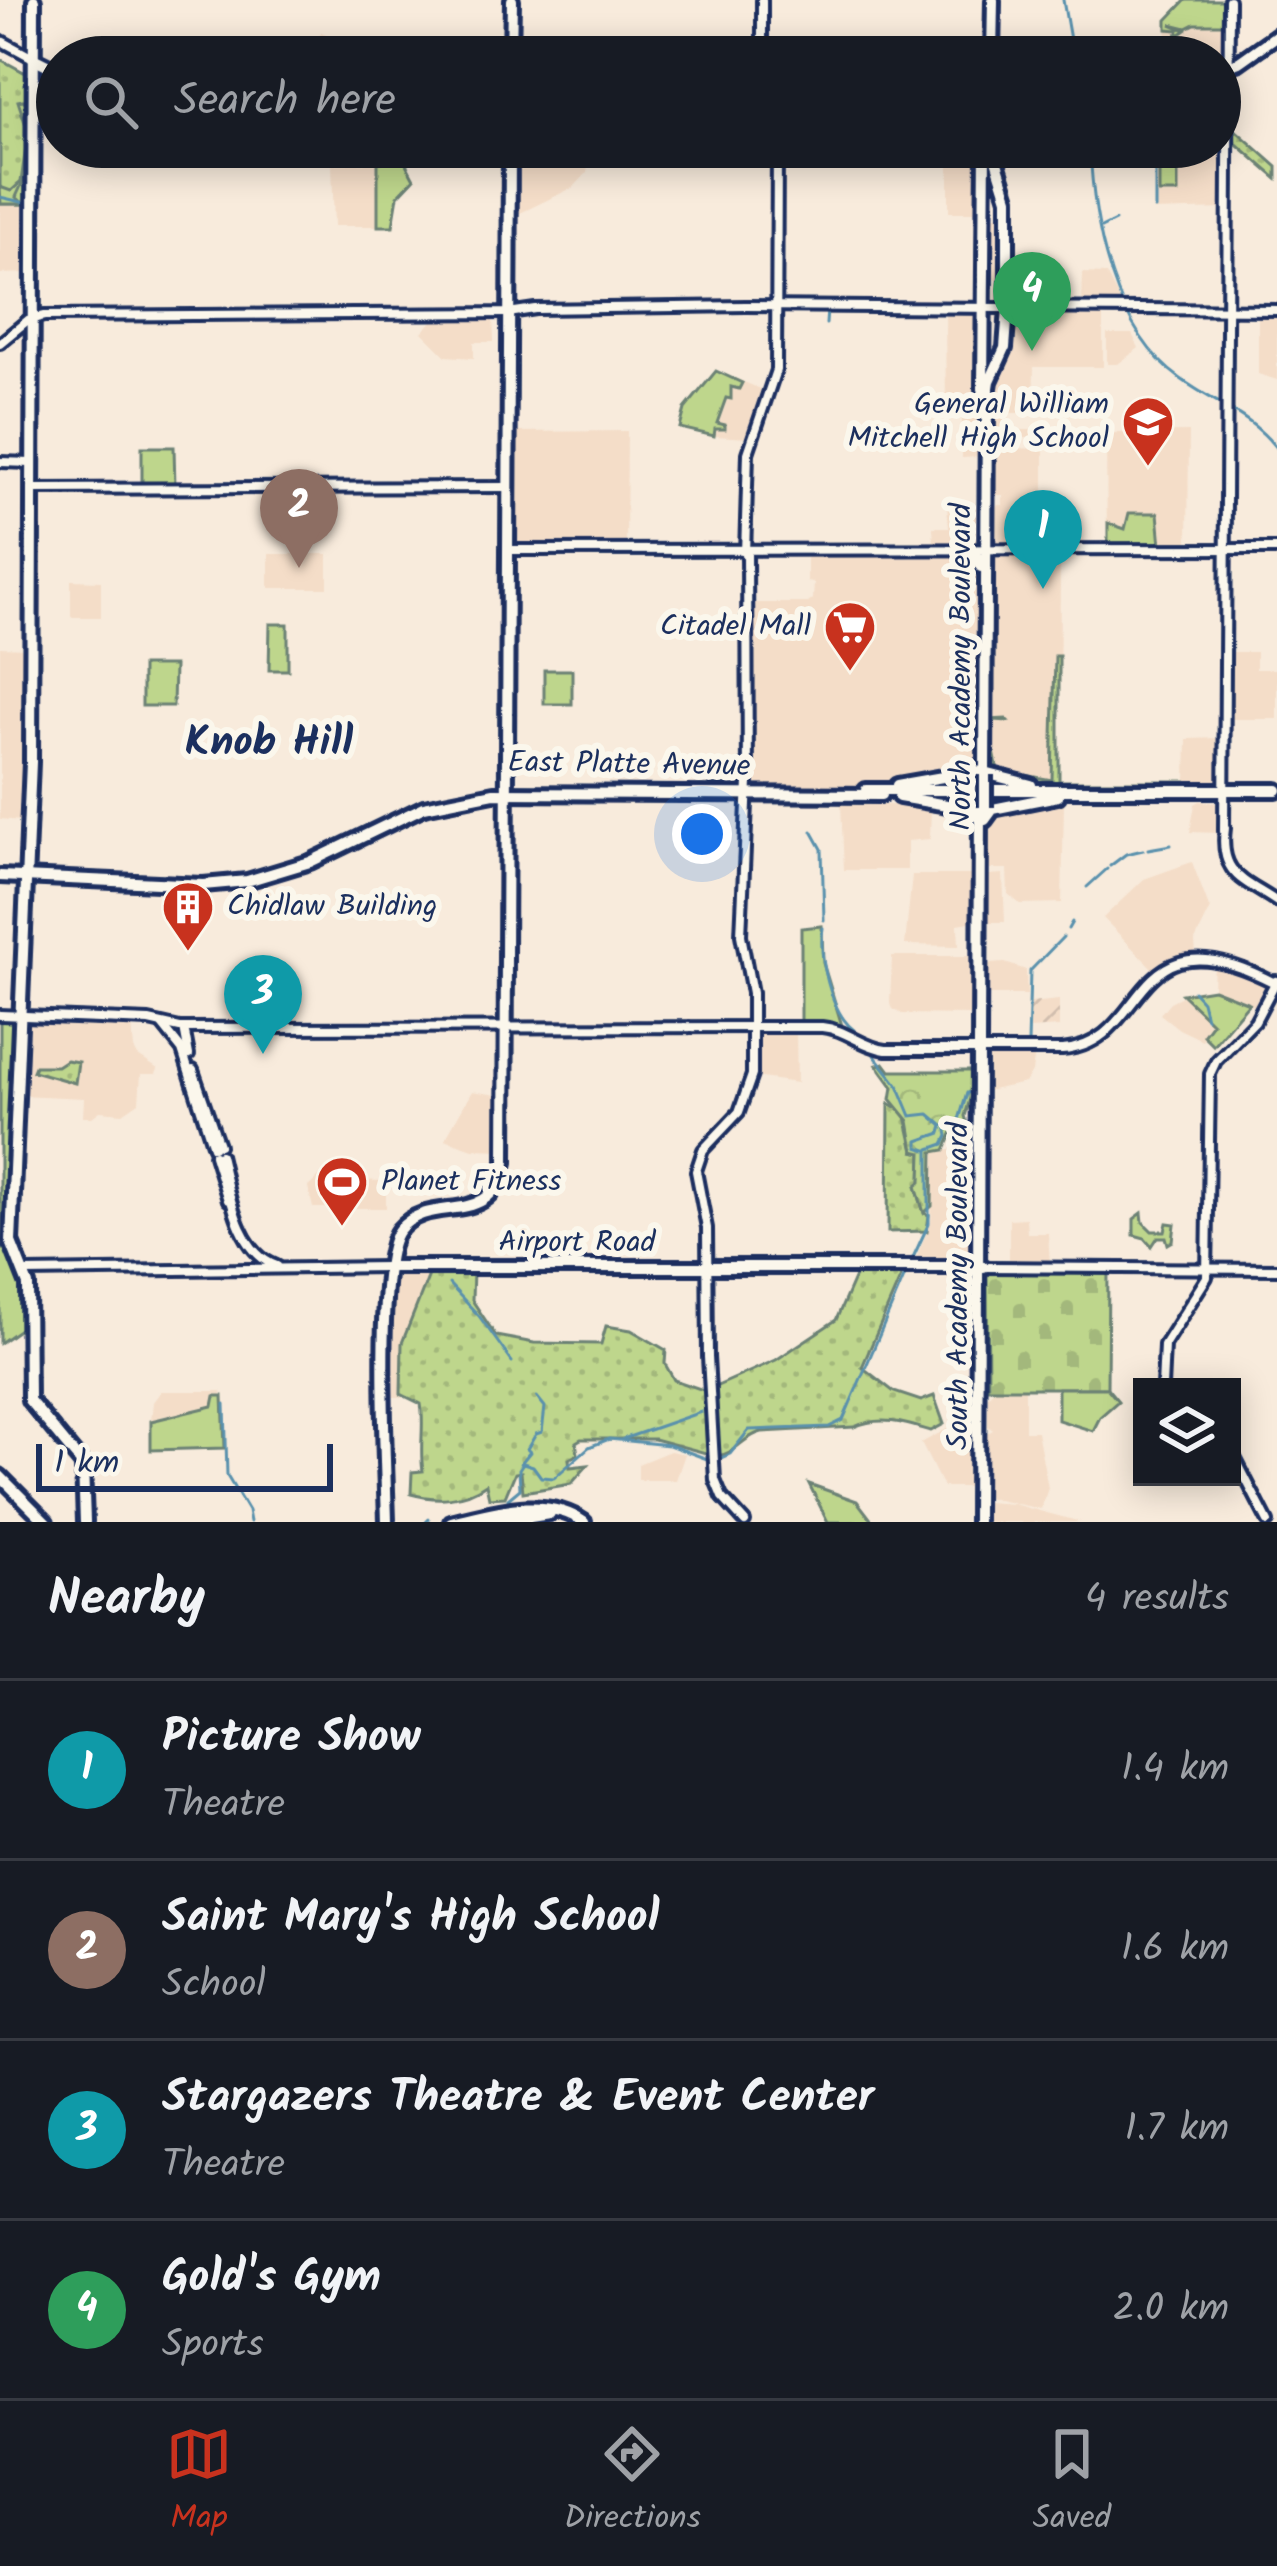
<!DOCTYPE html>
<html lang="en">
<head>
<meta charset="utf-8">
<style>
	:root { --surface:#171b24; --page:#242831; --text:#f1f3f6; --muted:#9ea1a6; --line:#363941; --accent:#c8321e }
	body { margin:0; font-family:Kalam,sans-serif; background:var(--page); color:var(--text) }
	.controls { position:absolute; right:36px; bottom:36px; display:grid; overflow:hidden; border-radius:0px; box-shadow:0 6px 30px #0003 }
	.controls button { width:108px; height:108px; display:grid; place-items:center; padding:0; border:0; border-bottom:3px solid var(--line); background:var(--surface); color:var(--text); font:60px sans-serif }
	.scale { position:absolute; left:36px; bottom:30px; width:297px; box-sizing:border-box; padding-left:12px; border:6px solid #1b2f5e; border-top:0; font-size:33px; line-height:42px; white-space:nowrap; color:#1b2f5e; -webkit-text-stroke:9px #fbf7ec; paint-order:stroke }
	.you { position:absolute; left:702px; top:834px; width:42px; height:42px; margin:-30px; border:9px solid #fff; border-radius:50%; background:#1a73e8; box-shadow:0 0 0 18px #1a73e833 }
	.badge { display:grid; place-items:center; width:78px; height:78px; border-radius:50%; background:var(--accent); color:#fff; font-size:39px; font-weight:700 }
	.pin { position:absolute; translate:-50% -99px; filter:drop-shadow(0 3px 6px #0008) }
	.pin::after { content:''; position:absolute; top:63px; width:42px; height:36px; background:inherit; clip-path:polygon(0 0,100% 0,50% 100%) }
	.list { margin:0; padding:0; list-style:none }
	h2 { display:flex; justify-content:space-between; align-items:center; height:156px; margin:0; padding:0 48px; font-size:51px }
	h2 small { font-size:39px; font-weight:400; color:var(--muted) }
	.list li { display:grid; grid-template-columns:78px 1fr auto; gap:36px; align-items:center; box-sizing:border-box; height:180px; padding:0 48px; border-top:3px solid var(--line) }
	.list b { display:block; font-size:45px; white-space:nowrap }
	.list p { margin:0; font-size:39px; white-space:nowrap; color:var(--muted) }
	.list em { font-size:39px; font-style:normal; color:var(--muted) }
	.icon { flex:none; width:66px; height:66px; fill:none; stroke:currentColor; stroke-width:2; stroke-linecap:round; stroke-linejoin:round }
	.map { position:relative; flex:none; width:1277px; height:1522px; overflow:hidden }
	.search { position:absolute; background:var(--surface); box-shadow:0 6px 30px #0003; left:36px; right:36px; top:36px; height:132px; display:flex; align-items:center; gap:30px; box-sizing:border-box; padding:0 42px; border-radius:66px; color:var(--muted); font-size:45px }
	.sheet { height:876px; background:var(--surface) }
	nav { display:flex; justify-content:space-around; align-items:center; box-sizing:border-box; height:168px; border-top:3px solid var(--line); background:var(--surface); font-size:33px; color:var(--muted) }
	nav a { display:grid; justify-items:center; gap:6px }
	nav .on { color:var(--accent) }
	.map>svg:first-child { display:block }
	.built { fill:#f4ddc8 }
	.industrial { fill:url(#industrial-furrows) }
	.grass { fill:url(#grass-dots); stroke:#6c8275; stroke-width:3 }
	.forest { fill:url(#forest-crowns); stroke:#6c8275; stroke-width:3 }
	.cemetery { fill:url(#cemetery-stones); stroke:#6c8275; stroke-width:3 }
	.park { fill:#bed68c; stroke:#6c8275; stroke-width:3 }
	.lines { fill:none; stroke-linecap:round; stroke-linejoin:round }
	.stream { stroke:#5a91ad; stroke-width:3 }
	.secondary-casing { stroke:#1b2f5e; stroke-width:16 }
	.primary-casing { stroke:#1b2f5e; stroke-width:20 }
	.trunk-casing { stroke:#1b2f5e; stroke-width:20 }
	.motorway-casing { stroke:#1b2f5e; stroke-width:21 }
	.secondary { stroke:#fbf7ec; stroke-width:8 }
	.primary { stroke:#fbf7ec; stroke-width:10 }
	.trunk { stroke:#fbf7ec; stroke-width:10 }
	.motorway { stroke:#fbf7ec; stroke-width:12 }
	.trunk-bridge-casing { stroke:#1b2f5e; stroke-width:20; stroke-linecap:butt }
	.trunk-bridge { stroke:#fbf7ec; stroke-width:10 }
	.labels { text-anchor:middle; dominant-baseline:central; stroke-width:12; stroke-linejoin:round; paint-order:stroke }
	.poi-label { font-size:30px; fill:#1b2f5e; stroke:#fbf7ec; text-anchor:end }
	.street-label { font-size:30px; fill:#1b2f5e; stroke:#fbf7ec }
	.district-label { font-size:42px; font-weight:bold; fill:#1b2f5e; stroke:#fbf7ec }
</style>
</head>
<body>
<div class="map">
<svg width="1277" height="1522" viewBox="0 0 1277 1522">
	<defs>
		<pattern id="industrial-furrows" width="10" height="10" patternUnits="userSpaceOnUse" patternTransform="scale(3)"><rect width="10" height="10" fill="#f4ddc8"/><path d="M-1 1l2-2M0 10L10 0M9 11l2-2" fill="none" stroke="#d1beae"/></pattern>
		<pattern id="grass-dots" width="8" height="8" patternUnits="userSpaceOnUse" patternTransform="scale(3)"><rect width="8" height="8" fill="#bed68c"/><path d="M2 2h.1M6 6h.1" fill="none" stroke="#a3b87b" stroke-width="1.8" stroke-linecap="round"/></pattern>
		<pattern id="forest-crowns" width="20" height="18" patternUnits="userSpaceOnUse" patternTransform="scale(3)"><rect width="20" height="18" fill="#bed68c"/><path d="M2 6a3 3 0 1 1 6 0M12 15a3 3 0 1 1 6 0" fill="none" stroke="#a3b87b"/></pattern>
		<pattern id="cemetery-stones" width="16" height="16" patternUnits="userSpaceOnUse" patternTransform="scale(3)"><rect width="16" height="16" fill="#bed68c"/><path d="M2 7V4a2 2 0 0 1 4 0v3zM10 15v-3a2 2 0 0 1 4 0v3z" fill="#a3b87b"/></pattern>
	</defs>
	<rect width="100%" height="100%" fill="#f8ebdc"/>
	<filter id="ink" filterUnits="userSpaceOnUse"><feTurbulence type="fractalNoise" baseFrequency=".00833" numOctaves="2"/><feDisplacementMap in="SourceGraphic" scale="24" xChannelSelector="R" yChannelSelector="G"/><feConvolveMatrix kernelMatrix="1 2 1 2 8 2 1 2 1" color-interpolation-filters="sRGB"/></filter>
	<g filter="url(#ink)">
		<g class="built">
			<polygon points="1166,24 1187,28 1194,24 1227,24 1226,63 1220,66 1220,57 1168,57"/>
			<polygon points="321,32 382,57 311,57"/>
			<polygon points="1220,131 1226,135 1226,209 1154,211 1154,147 1220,147"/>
			<polygon points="982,150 980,212 949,212 949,155"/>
			<polygon points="578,158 589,161 587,173 574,187 514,216 515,159"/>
			<polygon points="378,162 378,226 334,226 332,164"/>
			<polygon points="0,204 30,204 28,273 0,274"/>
			<polygon points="986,216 1005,216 1004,279 986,279"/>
			<polygon points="1012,251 1035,253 1035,283 1010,283"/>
			<polygon points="1083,273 1106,274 1123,307 1082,307"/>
			<polygon points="945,310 982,310 981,414 946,413"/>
			<polygon points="1011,312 1103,313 1103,367 1034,367 1033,413 989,413 988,397"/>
			<polygon points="1277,312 1277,380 1258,374 1258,313"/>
			<polygon points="437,316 493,316 494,342 474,342 474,358 446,356 422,332"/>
			<polygon points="1107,334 1132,334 1139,348 1118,364 1107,364"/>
			<polygon points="734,378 768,392 750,438 714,436"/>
			<polygon points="1007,416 1008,430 1035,430 1032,438 1009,438 1009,448 1044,449 1044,547 990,544 988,506 1003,505 1003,495 990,495 992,417"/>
			<polygon points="962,417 979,418 980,457 962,458"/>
			<polygon points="627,431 626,548 512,546 510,432"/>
			<polygon points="1189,432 1188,547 1107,546 1106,433"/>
			<polygon points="947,506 976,507 976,545 934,545 933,527 949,527"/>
			<polygon points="807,552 953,552 968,554 980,567 978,713 974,767 866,787 749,789 750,603 808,603 813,599 814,583 807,582"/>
			<polygon points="1060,552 1059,781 1057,787 999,775 989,766 990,555"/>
			<rect x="269" y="554" width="59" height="34"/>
			<polygon points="71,580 101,581 101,617 71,617"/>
			<polygon points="0,647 27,648 21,821 0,819"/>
			<polygon points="1227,652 1256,652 1256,669 1277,669 1277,719 1228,719"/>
			<polygon points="1222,738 1220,781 1186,781 1187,739"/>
			<polygon points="1200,801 1220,803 1219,833 1190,832 1195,804"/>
			<polygon points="1037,802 1064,803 1062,903 1020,904 1008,894 1007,869 988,869 987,840 993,819 999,811"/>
			<polygon points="841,804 931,806 930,839 907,841 907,870 844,870"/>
			<polygon points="1192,862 1210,910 1195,941 1196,956 1155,971 1103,918 1144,879"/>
			<polygon points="1003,874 1005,922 988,922 988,875"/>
			<polygon points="912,875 978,875 981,920 958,924 959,946 905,945"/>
			<polygon points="892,956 972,956 976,992 971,1015 902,1014 893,1009 890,1002"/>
			<polygon points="1005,963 1026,970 1027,995 988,995 988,964"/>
			<polygon points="1214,963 1237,969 1269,985 1257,1007 1213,989"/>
			<polygon points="1190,992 1213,1024 1202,1040 1179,1029 1160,1014 1170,1002"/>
			<polygon points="24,1019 132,1024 134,1049 138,1056 158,1069 156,1074 141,1074 139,1102 123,1113 100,1111 92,1117 83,1117 84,1098 20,1095"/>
			<polygon points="755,1030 796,1030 797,1083 754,1077"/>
			<polygon points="1035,1053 1032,1072 1025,1083 986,1091 989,1054"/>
			<polygon points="472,1091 503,1096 503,1150 473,1149 445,1139"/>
			<polygon points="935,1150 978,1150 976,1263 913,1265 931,1222"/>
			<polygon points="327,1170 346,1180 386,1181 386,1208 313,1208 308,1187"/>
			<polygon points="1026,1218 1027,1233 1048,1233 1050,1264 1009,1263 1009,1219"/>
			<polygon points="390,1270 431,1270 401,1393 406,1397 388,1397"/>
			<polygon points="995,1388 1025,1388 1025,1431 1037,1431 1048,1488 1041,1509 984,1497 985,1434 993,1430 988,1426 988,1396"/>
			<polygon points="161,1391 222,1391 223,1396 215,1396 213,1406 169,1431 164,1416 151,1421 153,1402"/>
			<polygon points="966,1419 972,1429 973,1487 943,1487 921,1443"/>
			<polygon points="670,1451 685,1454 676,1480 638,1480 638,1464"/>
			<polygon points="986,1502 1013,1504 1081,1522 986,1522"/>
		</g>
		<polygon class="industrial" points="1059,1000 1059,1027 1030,1029 1030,1003"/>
		<g class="grass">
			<polygon points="0,59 29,75 30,204 0,204"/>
			<polygon points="1231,126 1277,167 1277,179 1231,139"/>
			<polygon points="982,147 931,156 779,158 781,148"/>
			<path d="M1055,656H1059V781H1186L1189,785L1042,786L992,771L990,720L1006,719L1008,721L994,720C989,738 995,754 998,770L1052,780Z"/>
			<polygon points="66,1060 78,1062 75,1083 33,1071 35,1066 57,1066"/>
			<polygon points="889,1103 905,1112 914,1151 922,1153 921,1182 916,1186 924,1213 929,1215 927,1231 888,1232"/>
			<path d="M431,1270H473L472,1300L496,1336L534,1343L601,1344L606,1326L631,1330L666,1350L665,1364L674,1380L706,1391L776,1360L836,1320L857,1272H897L901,1277L862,1367L894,1392L921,1401L934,1396L944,1424L931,1431C905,1423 880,1415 854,1427L762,1432C743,1436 735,1455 717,1456L654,1439H581L576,1442L578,1454L569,1459L570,1467L588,1465L571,1484L523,1492L521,1472L515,1473L505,1497L489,1498L486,1484C464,1500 436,1501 411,1494L412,1472L423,1471C419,1447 425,1425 421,1404L401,1394L402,1343Z"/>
		</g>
		<g class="forest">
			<polygon points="23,100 31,108 31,164 16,197 24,204 1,204 0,187 11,191 21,182 28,132 18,101"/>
			<polygon points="884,1063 890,1071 972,1071 977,1075 965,1116 971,1135 968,1138 960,1130 953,1132 945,1150 933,1152 932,1206 924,1213 916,1186 921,1182 922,1153 914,1151 909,1121 891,1099 893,1087 877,1065"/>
		</g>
		<polygon class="cemetery" points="1108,1270 1107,1388 988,1388 987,1271"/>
		<g class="park">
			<polygon points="1186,0 1227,0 1227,24 1195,24 1187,28 1171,24 1186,30 1176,37 1179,30 1167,29 1167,20"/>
			<polygon points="404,160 414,179 398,196 393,226 378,226 378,162"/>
			<rect x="1159" y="163" width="19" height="30"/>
			<polygon points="716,371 742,383 739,389 731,387 731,399 726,398 717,423 725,425 725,429 715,429 714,436 680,428 685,409"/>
			<polygon points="142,447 174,447 175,487 142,486"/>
			<polygon points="1129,513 1158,513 1161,546 1108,545 1108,523 1125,529"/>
			<polygon points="270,624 288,624 288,670 269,670"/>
			<polygon points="142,666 174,666 173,706 142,706"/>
			<rect x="544" y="670" width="28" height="34"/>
			<polygon points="822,926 823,963 843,1029 801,1024 801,928"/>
			<polygon points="1213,989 1249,1003 1213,1045 1203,1035 1212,1023 1182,994"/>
			<polygon points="0,1018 16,1019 8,1238 24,1277 24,1326 0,1343"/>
			<polygon points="1142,1213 1143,1222 1152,1231 1165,1231 1167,1223 1175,1224 1173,1241 1168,1244 1166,1237 1158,1237 1152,1246 1145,1238 1134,1235 1134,1219"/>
			<polygon points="1058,1388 1107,1388 1118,1401 1100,1417 1093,1431 1058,1420"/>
			<polygon points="215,1396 223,1396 225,1448 151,1450 151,1421 213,1406"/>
			<polygon points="809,1484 857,1501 873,1522 828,1522"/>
		</g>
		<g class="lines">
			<g class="stream">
				<polyline points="1063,0 1073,57"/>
				<polyline points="1220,115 1224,118"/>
				<path d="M1090,147C1093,225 1114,332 1181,379C1215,404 1250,414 1277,449"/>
				<polyline points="402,152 460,153"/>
				<polyline points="552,152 592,149"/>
				<polyline points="1159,154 1170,150 1180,156"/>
				<polyline points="331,161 332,153 338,152"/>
				<polyline points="0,197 26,203"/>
				<polyline points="1155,209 1155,147"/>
				<polyline points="1101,228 1115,221"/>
				<polyline points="826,324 827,309"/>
				<polyline points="812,831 822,849 824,920"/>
				<polyline points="1148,849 1171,845"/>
				<polyline points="1110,866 1126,854 1143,850"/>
				<polyline points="1087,887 1107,869"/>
				<path d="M823,928C818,956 831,1013 854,1030"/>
				<polyline points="1068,929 1072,922"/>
				<polyline points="1193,991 1202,1001 1206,1018"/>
				<polyline points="1028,1045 1030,971 1063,937"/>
				<polyline points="874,1055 898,1085 911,1116 929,1114 943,1126 941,1133 918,1141 918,1147 927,1150"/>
				<polyline points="930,1149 944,1144 948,1136 946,1125 958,1123 967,1093 977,1090"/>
				<polyline points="910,1264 929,1223 929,1150"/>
				<polyline points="449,1284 479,1316 512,1362"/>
				<polyline points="225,1404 227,1476 248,1511 250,1522"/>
				<polyline points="623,1439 701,1412"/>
				<polyline points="719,1459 730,1454 749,1430 829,1427 843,1420 906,1273"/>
				<polyline points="521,1463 530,1452 527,1449 536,1434 542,1432 545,1407 537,1397"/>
				<polyline points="508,1499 520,1489 519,1469 523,1463 533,1466 541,1477 554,1478 589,1447 609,1439 669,1445 710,1460"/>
				<polyline points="426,1522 429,1519"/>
			</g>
			<g class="secondary-casing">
				<g id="secondary">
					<polyline points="0,40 33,58"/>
					<polyline points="762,57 762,0"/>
					<polyline points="0,343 28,320 44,316 508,313 535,309 746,306 1277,310"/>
					<polyline points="0,462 32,463"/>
					<polyline points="32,489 509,487"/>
					<polyline points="508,550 1277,549"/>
					<polyline points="745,554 748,453 776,370 777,147"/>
					<path d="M1225,828C1219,875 1243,879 1277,902"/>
					<polyline points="1224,831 1229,0"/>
					<path d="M0,1015L149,1021L180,1028L822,1027C846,1029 862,1047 886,1050H1062C1153,1044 1125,905 1275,983"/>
					<polyline points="162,1025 182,1050 213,1147"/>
					<polyline points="184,1028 189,1055"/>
					<polyline points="193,1070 219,1145"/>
					<polyline points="214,1155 228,1200"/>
					<path d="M220,1155C229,1191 237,1253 277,1266"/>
					<polyline points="984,1267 1277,1269"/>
					<polyline points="25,1272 387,1267"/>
					<polyline points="1162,1387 1164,1345 1207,1277 1210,1074 1216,1061 1255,1021 1276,981"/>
					<polyline points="1232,1452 1268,1522"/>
					<polyline points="745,1522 722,1497 715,1480 708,1357 707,1228 696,1171 703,1150 739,1112 752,1075 752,993 741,935 748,782 747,550"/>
				</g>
			</g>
			<g class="primary-casing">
				<g id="primary">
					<polyline points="34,0 31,762 11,1242 28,1285 29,1400 83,1465 85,1522"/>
					<polyline points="511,57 512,0"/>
					<polyline points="33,58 57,70"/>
					<polyline points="1220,69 1239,62 1277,35"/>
					<polyline points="237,147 549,147"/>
					<polyline points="0,876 203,885 247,881 310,862 424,807 494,793 881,795"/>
					<polyline points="387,1267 984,1267"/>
					<polyline points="0,1476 46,1522"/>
					<path d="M387,1522C386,1473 374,1261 399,1230C432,1190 491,1233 505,1162L510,147"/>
				</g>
			</g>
			<g class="trunk-casing">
				<g id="trunk">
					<polyline points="992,57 993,0"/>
					<polyline points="983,389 985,147"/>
					<polyline points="959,550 977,556 981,567"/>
					<polyline points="985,775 987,401 990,381 1005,348 1008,309 1008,198 992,147"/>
					<polyline points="897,785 977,771 1031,785"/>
					<polyline points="866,790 1277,790"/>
					<polyline points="899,797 971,809 980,820"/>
					<polyline points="985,820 993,809 1058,796"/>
					<path d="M451,1522C494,1512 545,1495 584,1522"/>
					<polyline points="977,1522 980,807"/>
				</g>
			</g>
			<g class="motorway-casing">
				<g id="motorway">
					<polyline points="471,1522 499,1515"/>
					<polyline points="494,1522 549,1513"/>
				</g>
			</g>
			<use href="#secondary" class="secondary"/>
			<use href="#primary" class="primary"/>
			<use href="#trunk" class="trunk"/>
			<use href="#motorway" class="motorway"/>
			<g class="trunk-bridge-casing">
				<polyline id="trunk-bridge" points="985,807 985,775"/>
			</g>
			<use href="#trunk-bridge" class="trunk-bridge"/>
		</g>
	</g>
	<defs>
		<g id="school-pin" transform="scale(2.7)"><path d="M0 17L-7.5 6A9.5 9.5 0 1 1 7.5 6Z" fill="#c8321e" stroke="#fbf7ec"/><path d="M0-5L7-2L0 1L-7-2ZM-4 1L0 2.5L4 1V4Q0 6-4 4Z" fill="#fff"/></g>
		<g id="supermarket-pin" transform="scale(2.7)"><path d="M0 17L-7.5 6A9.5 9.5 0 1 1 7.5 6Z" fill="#c8321e" stroke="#fbf7ec"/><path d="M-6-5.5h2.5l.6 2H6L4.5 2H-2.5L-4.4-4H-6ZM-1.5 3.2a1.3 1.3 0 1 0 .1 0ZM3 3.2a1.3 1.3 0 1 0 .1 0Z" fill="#fff"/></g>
		<g id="building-pin" transform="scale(2.7)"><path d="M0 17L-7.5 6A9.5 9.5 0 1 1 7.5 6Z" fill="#c8321e" stroke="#fbf7ec"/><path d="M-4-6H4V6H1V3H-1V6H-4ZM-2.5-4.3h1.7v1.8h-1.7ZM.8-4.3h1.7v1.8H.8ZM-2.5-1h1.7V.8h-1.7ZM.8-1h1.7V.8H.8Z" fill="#fff"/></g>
		<g id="stadium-pin" transform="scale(2.7)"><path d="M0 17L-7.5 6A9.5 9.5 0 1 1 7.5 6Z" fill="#c8321e" stroke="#fbf7ec"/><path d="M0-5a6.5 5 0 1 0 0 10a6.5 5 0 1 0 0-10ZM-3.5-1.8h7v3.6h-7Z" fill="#fff"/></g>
	</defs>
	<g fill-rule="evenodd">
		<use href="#school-pin" x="1148" y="422"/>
		<use href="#supermarket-pin" x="850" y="627"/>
		<use href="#building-pin" x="188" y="907"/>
		<use href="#stadium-pin" x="342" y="1182"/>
	</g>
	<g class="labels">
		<g class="poi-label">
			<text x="1109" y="405">General William<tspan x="1109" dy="34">Mitchell High School</tspan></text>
			<text x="811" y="627">Citadel Mall</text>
			<text x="227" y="907" text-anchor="start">Chidlaw Building</text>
			<text x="381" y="1182" text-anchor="start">Planet Fitness</text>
		</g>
		<g class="street-label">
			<text transform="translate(962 667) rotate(-90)">North Academy Boulevard</text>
			<text transform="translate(629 765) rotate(1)">East Platte Avenue</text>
			<text x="577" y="1243">Airport Road</text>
			<text transform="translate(959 1286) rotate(-90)">South Academy Boulevard</text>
		</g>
		<g class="district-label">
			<text x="269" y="743">Knob Hill</text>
		</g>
	</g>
</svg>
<div class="controls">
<button><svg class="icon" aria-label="layers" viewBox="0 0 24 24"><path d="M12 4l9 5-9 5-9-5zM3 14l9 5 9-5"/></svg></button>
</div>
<div class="scale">1 km</div>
<div class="you"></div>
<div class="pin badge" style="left:1043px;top:589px;background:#0f9aa8">1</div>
<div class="pin badge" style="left:299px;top:568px;background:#8d6e63">2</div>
<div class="pin badge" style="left:263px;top:1054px;background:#0f9aa8">3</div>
<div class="pin badge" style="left:1032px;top:351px;background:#2e9e5b">4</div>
<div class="search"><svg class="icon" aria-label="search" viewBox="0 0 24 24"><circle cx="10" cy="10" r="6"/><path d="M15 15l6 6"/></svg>Search here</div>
</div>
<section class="sheet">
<h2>Nearby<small>4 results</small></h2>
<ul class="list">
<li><span class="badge" style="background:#0f9aa8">1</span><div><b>Picture Show</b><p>Theatre</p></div><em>1.4 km</em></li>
<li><span class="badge" style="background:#8d6e63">2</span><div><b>Saint Mary's High School</b><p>School</p></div><em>1.6 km</em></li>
<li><span class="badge" style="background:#0f9aa8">3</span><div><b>Stargazers Theatre &amp; Event Center</b><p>Theatre</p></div><em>1.7 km</em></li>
<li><span class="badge" style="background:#2e9e5b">4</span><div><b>Gold's Gym</b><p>Sports</p></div><em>2.0 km</em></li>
</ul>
</section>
<nav>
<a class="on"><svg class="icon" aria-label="map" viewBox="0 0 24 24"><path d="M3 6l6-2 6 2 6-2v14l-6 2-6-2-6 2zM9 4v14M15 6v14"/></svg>Map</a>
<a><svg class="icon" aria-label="directions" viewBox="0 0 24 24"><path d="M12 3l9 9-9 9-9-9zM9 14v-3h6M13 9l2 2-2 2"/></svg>Directions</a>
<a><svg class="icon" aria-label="saved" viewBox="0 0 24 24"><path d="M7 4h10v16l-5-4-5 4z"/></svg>Saved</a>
</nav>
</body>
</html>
